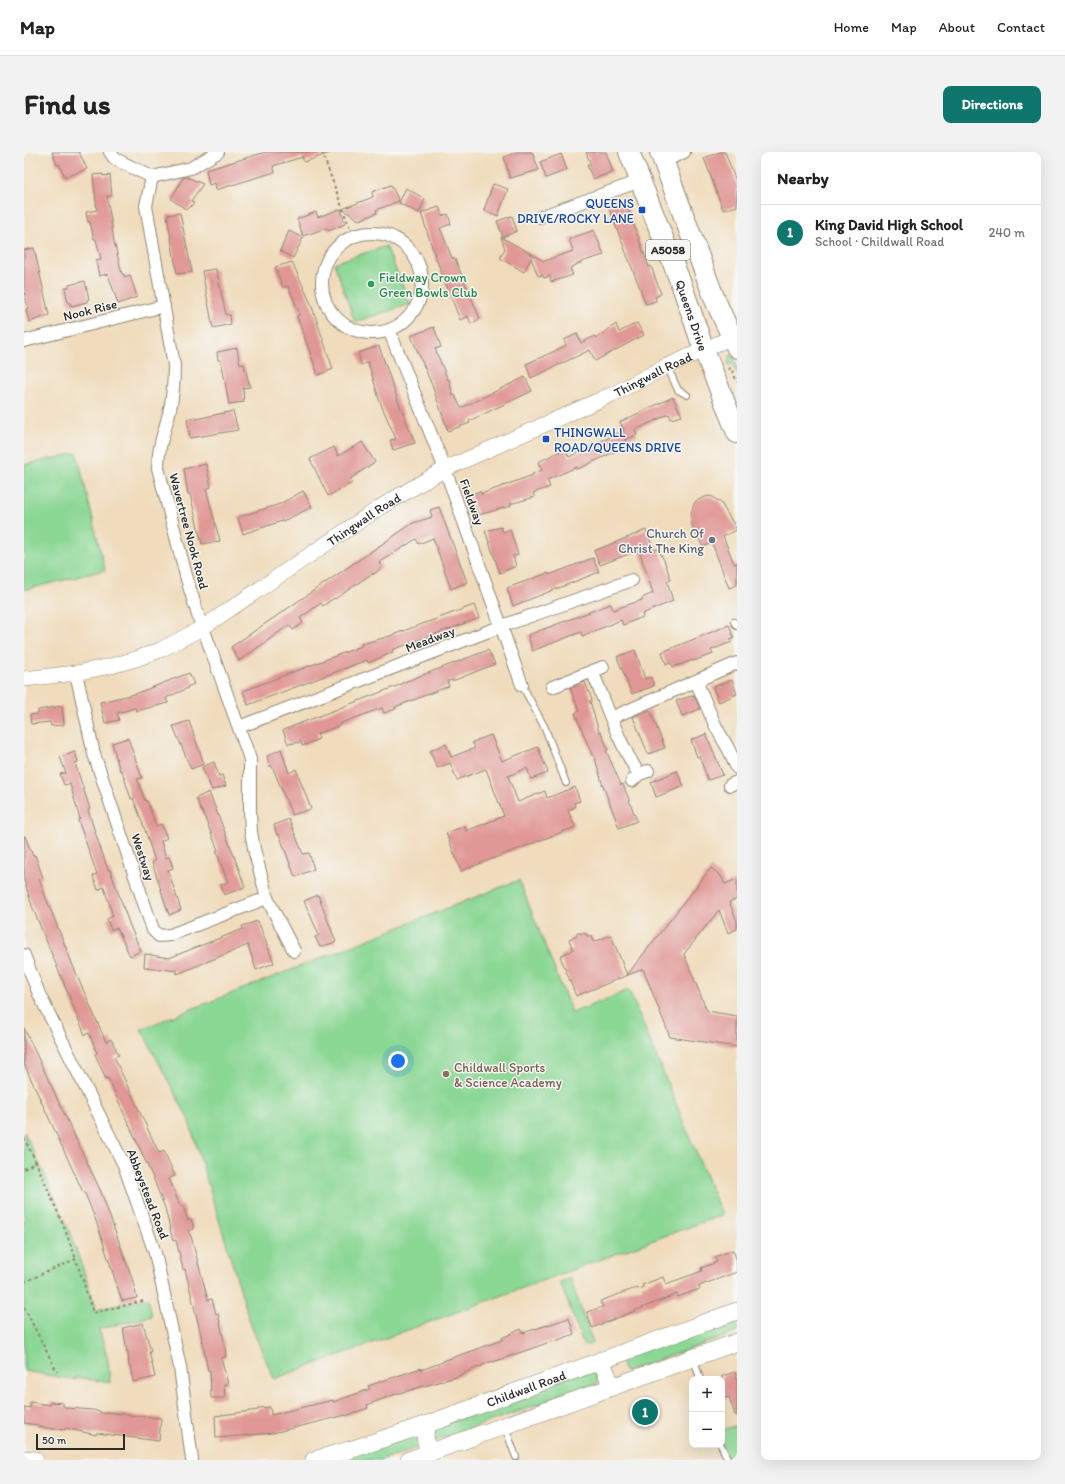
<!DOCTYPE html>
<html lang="en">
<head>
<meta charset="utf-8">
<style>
	:root { --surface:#fff; --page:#f2f2f2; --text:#222; --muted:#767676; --line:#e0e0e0; --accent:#0f766e }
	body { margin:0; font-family:Itim,sans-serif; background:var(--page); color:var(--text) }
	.controls { position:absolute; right:12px; bottom:12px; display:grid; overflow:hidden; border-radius:8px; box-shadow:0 4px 16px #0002 }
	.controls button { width:36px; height:36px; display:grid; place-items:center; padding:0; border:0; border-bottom:1px solid var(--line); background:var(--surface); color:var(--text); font:20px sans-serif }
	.scale { position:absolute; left:12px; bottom:10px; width:89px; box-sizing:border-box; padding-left:4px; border:2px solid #2b2b2b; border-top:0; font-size:11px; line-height:14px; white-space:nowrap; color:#2b2b2b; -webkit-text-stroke:3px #f6f6f2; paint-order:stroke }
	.you { position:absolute; left:374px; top:909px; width:14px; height:14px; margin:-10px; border:3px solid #fff; border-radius:50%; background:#1a73e8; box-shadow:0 0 0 6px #1a73e833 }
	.badge { display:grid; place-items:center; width:26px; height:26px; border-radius:50%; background:var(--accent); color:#fff; font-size:13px; font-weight:700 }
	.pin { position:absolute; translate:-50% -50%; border:2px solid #fff; box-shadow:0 1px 4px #0006 }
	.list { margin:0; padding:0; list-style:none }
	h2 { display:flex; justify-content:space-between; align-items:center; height:52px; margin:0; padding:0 16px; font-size:17px }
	h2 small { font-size:13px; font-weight:400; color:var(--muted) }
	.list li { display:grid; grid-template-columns:26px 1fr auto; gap:12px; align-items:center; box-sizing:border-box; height:56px; padding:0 16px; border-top:1px solid var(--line) }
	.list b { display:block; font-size:15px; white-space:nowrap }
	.list p { margin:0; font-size:13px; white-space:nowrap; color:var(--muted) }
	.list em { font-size:13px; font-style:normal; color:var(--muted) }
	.map { position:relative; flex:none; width:713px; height:1308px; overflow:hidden; border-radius:8px }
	header { display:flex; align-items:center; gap:24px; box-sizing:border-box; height:56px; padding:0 20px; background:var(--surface); border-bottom:1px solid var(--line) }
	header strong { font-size:19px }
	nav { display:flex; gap:22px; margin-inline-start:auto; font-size:14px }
	.intro { display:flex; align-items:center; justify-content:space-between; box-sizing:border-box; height:96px; padding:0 24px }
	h1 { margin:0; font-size:28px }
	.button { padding:10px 18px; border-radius:8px; background:var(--accent); color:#fff; font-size:14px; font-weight:700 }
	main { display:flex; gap:24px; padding:0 24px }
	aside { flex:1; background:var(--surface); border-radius:8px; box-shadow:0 4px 16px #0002 }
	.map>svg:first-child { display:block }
	.green { fill:#8bd794; stroke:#5b8160 }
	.building { fill:#e09795 }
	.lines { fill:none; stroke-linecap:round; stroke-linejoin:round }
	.service-casing { stroke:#8e8474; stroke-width:8 }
	.minor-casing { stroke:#8e8474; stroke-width:14 }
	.tertiary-casing { stroke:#8e8474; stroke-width:16 }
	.secondary-casing { stroke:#8e8474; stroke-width:18 }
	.trunk-casing { stroke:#8e8474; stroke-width:22 }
	.path { stroke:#8e8474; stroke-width:2; stroke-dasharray:3 3; stroke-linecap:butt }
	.service { stroke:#fff; stroke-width:6 }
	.minor { stroke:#fff; stroke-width:12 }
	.tertiary { stroke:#fff; stroke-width:15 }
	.secondary { stroke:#fff; stroke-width:17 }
	.trunk { stroke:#fff; stroke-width:20 }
	.transit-dot { fill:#1a4fb4; stroke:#f6f6f2; stroke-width:1.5 }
	.leisure-dot { fill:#2e9e5b; stroke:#f6f6f2; stroke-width:1.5 }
	.worship-dot { fill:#6b7280; stroke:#f6f6f2; stroke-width:1.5 }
	.education-dot { fill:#8d6e63; stroke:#f6f6f2; stroke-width:1.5 }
	.labels { text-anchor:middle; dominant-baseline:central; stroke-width:3; stroke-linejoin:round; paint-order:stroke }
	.shield { fill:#f6f6f2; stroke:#686867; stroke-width:1 }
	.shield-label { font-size:12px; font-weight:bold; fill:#2b2b2b }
	.transit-label { font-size:13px; fill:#164399; stroke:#f6f6f2; text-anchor:end }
	.leisure-label { font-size:13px; fill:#27864d; stroke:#f6f6f2; text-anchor:start }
	.street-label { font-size:13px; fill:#2b2b2b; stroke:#f6f6f2 }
	.worship-label { font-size:13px; fill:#5b616d; stroke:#f6f6f2; text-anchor:end }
	.education-label { font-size:13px; fill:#785e54; stroke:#f6f6f2; text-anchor:start }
</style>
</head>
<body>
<header>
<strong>Map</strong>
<nav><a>Home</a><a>Map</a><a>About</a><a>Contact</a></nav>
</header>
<div class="intro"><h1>Find us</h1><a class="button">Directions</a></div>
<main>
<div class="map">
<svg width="713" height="1308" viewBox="0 0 713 1308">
	<rect width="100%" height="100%" fill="#f6f6f2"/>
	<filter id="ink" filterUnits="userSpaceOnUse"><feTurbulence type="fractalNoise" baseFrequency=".025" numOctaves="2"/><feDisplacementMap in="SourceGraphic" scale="8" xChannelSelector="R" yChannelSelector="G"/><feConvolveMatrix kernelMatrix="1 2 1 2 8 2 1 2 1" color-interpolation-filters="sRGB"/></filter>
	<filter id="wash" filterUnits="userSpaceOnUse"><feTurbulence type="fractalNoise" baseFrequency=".012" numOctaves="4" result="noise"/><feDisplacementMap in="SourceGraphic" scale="16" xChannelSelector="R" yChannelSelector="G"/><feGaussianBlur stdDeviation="0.9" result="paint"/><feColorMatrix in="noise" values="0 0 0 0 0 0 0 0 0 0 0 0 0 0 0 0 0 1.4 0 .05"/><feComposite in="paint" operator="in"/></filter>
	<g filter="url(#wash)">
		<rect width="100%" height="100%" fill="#f0dcbc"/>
		<g class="green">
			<polygon points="362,94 386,152 331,170 310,111"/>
			<polygon points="708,202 713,214 713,222 709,212 704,213 705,206"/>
			<polygon points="53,301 81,418 0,438 0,313"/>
			<polygon points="495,728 548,861 605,838 698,1063 250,1227 228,1176 164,966 117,877"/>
			<path d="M0,980C20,1021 40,1062 55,1106C62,1123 66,1141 72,1158L124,1146L128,1164L75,1177L84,1208L86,1231L52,1225V1228L0,1219Z"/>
			<polygon points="546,1126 569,1191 560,1194 536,1130"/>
			<polygon points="713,1164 713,1180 601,1220 596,1206"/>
			<polygon points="569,1215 574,1231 414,1288 409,1288 407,1278"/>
			<polygon points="713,1273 713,1308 702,1308 698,1293 698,1278"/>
			<polygon points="396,1278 398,1294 357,1308 304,1308"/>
		</g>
		<g id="blocks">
			<g class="building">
				<polygon points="28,0 55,0 63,17 41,25 35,12 33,13"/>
				<polygon points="242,0 306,0 306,1 280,10 278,5 249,14 251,20 192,38 191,31 185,33 182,18"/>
				<polygon points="493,0 508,0 515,18 486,26 480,5"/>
				<polygon points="562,0 582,0 589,20 569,27 563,13 567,13"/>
				<polygon points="696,0 701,0 713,32 713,54 699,58 680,6"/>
				<polygon points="537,2 543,18 522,26 516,10"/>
				<polygon points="79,22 79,24 86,23 88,44 83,44 90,89 98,122 100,122 100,125 106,123 113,145 94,152 84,122 75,124 72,108 77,107 72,87 70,87 66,70 64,70 62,60 73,58 69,23"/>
				<polygon points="163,25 179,32 167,49 170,51 163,58 147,47 159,26"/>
				<polygon points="469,32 484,37 474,64 460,58"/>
				<polygon points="367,33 375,49 352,58 353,61 335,68 318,57 349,45 348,40"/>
				<polygon points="382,36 401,47 395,61 375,51"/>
				<polygon points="601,48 625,115 627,114 637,142 631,145 632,149 622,152 584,54"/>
				<polygon points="415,55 418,64 424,62 427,72 416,76 428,106 431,107 456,167 447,172 444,164 436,168 411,104 397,61"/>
				<polygon points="317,57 321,72 304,79 303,76 279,84 273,67 292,60 294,65"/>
				<polygon points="156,61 168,120 153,122 143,63"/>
				<polygon points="488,64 493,79 479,85 473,69"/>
				<polygon points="570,78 580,103 560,109 546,116 549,123 527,130 526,124 520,126 518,123 514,124 507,106 500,120 476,106 481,97 477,85 520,109 549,99 545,87"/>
				<polygon points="265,79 279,86 269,106 256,99"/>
				<polygon points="10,96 25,163 5,170 2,157 4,156 0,139 0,98"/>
				<polygon points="268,110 287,152 309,217 294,223 273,164 276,162 264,134 259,135 251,115"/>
				<polygon points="192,117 202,163 206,163 207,172 189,176 178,119"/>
				<polygon points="61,129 65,147 63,148 63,150 47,154 46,151 44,151 41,136 45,135 45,133"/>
				<polygon points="613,171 620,183 571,209 566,198 507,226 502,212 542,194 540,188 553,182 557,191 571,184 572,186 592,172 595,180"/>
				<polygon points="410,175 417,195 411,197 424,228 425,227 429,244 431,243 437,256 501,225 508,239 445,269 446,271 424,279 408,233 387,184"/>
				<polygon points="355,194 373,246 391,291 369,298 366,288 372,287 356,250 344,210 337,213 334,201"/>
				<polygon points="213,196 216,213 220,212 226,235 219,236 220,250 205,252 197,208 194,208 193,200"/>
				<polygon points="649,245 658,264 647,267 645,262 611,278 613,283 600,288 603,294 554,317 553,315 523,328 526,335 509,341 511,345 486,352 487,354 454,363 446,343 456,339 457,342 509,323 508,322 518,318 514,310 541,297 545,305 600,278 596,270"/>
				<polygon points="209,259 214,278 166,286 163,267 171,265 172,267"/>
				<polygon points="338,290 351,310 326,327 328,331 304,344 286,307 310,295 314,304"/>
				<polygon points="182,312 187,335 182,337 196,389 178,392 166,342 164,342 160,317"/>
				<polygon points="279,339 288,355 261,368 219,382 214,365 256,352"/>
				<polygon points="684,344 689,345 697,351 713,378 699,384 710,412 713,411 713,433 705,436 688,391 679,395 668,374 667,361 670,352 672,349"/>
				<polygon points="415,355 443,430 427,437 409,386 395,392 392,387 355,411 358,415 349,423 349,421 311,447 310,446 299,454 297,451 276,466 279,471 269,478 265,473 215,509 207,495 389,371 408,365 406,358"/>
				<polygon points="477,375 479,380 486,377 494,403 489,404 492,414 476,421 461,379"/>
				<polygon points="622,378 630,398 634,397 640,408 647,428 643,429 649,449 618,462 619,465 599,473 597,468 558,484 557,480 508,499 504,483 587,452 589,458 618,448 618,446 629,441 615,398 576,413 570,399"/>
				<polygon points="569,406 575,420 489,454 483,436 524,421 525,423"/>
				<polygon points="450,453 455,466 368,498 369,500 344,511 343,508 224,553 219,539 338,494 337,492 363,485"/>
				<polygon points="705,473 710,486 706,487 708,490 687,498 689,502 669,509 669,508 649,515 647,511 642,512 638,500"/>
				<polygon points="464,498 471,512 431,528 423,529 425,534 371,555 372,557 360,561 358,556 317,571 317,573 293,582 295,587 278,594 277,590 264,592 259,578 378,532 378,531"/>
				<polygon points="611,498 621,527 627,525 630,534 608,542 593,505"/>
				<polygon points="165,521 170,532 163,535 164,536 142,546 144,551 112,559 111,556 93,561 95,568 81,571 76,550 111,542"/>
				<polygon points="708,528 713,542 695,550 689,535"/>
				<polygon points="561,530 568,548 566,549 575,580 577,580 584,598 582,598 597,633 599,632 613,669 595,676 578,631 570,603 568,603 551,561 555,559 546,536"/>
				<polygon points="670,543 676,557 658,564 652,549"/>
				<polygon points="38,554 40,573 27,574 26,570 7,572 6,563 14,562 14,558"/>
				<polygon points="626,558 641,596 624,602 609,565"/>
				<polygon points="165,569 180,612 167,617 149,574"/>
				<polygon points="682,582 699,623 684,628 675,604 673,605 667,588"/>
				<polygon points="467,583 478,609 514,595 524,621 507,627 503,616 484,624 494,650 521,639 523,646 551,635 556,649 550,651 551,655 544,658 551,675 437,719 422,681 441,674 442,679 480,664 462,617 433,628 426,611 413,616 406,599 422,592 427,605 451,596 448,590"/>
				<polygon points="104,586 118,626 113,627 121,649 123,649 132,674 137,672 143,686 137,689 142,706 145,705 149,716 144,718 157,758 145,763 128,710 131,709 120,675 109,646 107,647 98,619 96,619 88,591"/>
				<polygon points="257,597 265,621 272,617 287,657 268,663 248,614 245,614 243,604"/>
				<polygon points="51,600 54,610 51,611 66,657 64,658 73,686 84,718 86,718 106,774 117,799 106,804 93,776 87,778 83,767 89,764 84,748 80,735 74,738 69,724 73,722 54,668 56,667 46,632 40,633 36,622 42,621 36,605"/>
				<polygon points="190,610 195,624 198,623 202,634 188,638 178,615"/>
				<polygon points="653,619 660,634 632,645 627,630"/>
				<polygon points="185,640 209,701 221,735 200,743 197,733 204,730 192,699 194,698 178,659 177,659 172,646"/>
				<polygon points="265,667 279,702 285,701 290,717 271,725 255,682 253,683 250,673"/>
				<polygon points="0,684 1,684 9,704 11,703 19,726 15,727 22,746 54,826 82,890 87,887 95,903 90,905 135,1001 140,999 151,1024 145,1026 156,1054 159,1053 164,1069 167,1067 170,1077 164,1079 167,1084 184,1148 188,1147 192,1162 194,1161 201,1195 202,1205 197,1206 204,1232 200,1232 201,1246 187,1246 186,1218 184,1219 179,1191 161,1117 159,1117 152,1088 149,1089 141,1056 130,1028 84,926 82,927 71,902 73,901 65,881 61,883 8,754 0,728"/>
				<polygon points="687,716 697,724 701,732 713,727 713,747 705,750 713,769 713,777 704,781 695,758 660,802 683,859 713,864 713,895 646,885 619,817 552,844 536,804 549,798 545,787 553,784 553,781 563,782 563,784 568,784 570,790 587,783 603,823"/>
				<polygon points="294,743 312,790 296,795 291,785 295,783 280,749"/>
				<polygon points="234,769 250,811 232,818 224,793 153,822 153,819 120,815 121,802 145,806 219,777 218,774"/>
				<polygon points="0,876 77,1040 108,1126 113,1146 98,1149 71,1066 60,1039 59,1040 0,912"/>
				<polygon points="709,1098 713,1109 713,1120 675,1134 676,1137 654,1145 653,1142 568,1176 563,1160 579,1155 576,1149 609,1137 619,1136 618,1133 639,1125 642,1132 678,1119 677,1116 693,1110 691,1105"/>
				<polygon points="545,1166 550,1182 529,1190 529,1189 469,1210 468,1209 432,1225 372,1242 343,1253 344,1256 322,1264 322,1263 249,1281 192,1286 191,1264 234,1258 234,1256 246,1255 247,1263 309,1248 309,1250 346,1237 344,1234 397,1216 397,1218 419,1210 419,1209 478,1188 478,1186 497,1177 499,1181"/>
				<polygon points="119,1171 127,1199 125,1199 131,1225 109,1230 106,1214 105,1214 104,1199 103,1200 99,1176"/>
				<polygon points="711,1220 713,1228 713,1263 711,1263 705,1245 698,1247 698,1224"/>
				<polygon points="6,1250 26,1253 26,1250 39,1251 39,1254 44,1256 69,1258 82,1262 83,1260 105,1263 137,1266 135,1289 72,1281 72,1283 41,1276 41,1278 14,1275 14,1273 0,1271 0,1255 6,1256"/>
			</g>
		</g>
	</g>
	<g filter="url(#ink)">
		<use href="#blocks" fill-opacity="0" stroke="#8e8474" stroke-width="1"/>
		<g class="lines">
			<g class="service-casing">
				<g id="service">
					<polyline points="643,214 654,238 663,243"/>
					<polyline points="710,470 713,474"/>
					<polyline points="498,533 521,576 542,631"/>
					<polyline points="670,1207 676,1227"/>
					<polyline points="481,1275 492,1305"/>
					<polyline points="697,1293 704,1308"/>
				</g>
			</g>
			<g class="minor-casing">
				<g id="minor">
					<polyline points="86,0 91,7 128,25"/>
					<path d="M194,0L167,16L128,25L122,54L150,213C150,228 149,243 146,257C141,280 134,292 134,316L164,431L178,476L182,484L226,607V660L227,680L231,701L243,746L270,799"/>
					<polyline points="640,9 660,0"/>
					<polyline points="516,65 616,29"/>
					<circle cx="348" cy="131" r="50"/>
					<polyline points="365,178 421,317 498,533"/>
					<polyline points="0,189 140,154"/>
					<path d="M568,519C583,554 594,590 615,622"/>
					<polyline points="52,521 70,602 129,778 135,784 146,783 243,746"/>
					<polyline points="672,529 692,575 705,598 713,616"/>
					<polyline points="528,535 579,515"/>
					<polyline points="587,566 713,511"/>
					<polyline points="215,575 478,474 608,428"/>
					<polyline points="608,629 615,622 624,619"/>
					<polyline points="706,633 713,630"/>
					<polyline points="0,803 15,842 100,1013 131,1101 156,1215 168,1308"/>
				</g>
			</g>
			<g class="tertiary-casing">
				<g id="tertiary">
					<path id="s1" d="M0,527L52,521L87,514L112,507L136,498L178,476L358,354L421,317L591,241L643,214L713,183"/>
				</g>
			</g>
			<g class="secondary-casing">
				<g id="secondary">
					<polyline points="577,1208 588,1235"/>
					<path d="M404,1272C399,1282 401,1290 406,1301"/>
					<polyline points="0,1307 11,1308"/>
					<path id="s2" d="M290,1308L329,1297L404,1272L713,1159"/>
					<polyline points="385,1308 713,1190"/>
				</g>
			</g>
			<g class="trunk-casing">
				<g id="trunk">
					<path id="s3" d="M605,0L658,134L680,198L713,281"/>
					<polyline points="636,0 691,148 713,196"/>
				</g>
			</g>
			<g class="path">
				<polyline points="298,0 329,85"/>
				<polyline points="704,217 707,216 713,230"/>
				<polyline points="0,986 12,1010"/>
				<polyline points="0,1017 12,1010 38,1070 52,1107"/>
				<polyline points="0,1130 52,1107 69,1161 119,1149"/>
				<polyline points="0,1155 33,1220"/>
			</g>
			<use href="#service" class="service"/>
			<use href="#minor" class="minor"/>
			<use href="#tertiary" class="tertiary"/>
			<use href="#secondary" class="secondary"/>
			<use href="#trunk" class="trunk"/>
		</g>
	</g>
	<g class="transit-dot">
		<rect x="614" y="54" width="8" height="8" rx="2"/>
		<rect x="518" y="283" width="8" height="8" rx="2"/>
	</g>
	<circle class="leisure-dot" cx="347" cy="132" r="4"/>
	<circle class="worship-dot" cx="688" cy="388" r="4"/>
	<circle class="education-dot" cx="422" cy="922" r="4"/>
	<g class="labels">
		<rect class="shield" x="622" y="88" width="44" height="20" rx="3"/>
		<g class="shield-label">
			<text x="644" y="98">A5058</text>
		</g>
		<g class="transit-label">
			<text x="610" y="51">QUEENS<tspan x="610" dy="15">DRIVE/ROCKY LANE</tspan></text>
			<text x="530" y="280" text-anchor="start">THINGWALL<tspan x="530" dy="15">ROAD/QUEENS DRIVE</tspan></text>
		</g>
		<g class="leisure-label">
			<text x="355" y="125">Fieldway Crown<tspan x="355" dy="15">Green Bowls Club</tspan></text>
		</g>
		<g class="street-label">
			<text transform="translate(66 158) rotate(-14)">Nook Rise</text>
			<text stroke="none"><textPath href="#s3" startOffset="175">Queens Drive</textPath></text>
			<text stroke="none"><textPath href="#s1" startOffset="706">Thingwall Road</textPath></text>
			<text transform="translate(448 350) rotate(70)">Fieldway</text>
			<text stroke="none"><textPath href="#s1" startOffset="382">Thingwall Road</textPath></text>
			<text transform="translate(165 379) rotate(75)">Wavertree Nook Road</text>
			<text transform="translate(406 487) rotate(-21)">Meadway</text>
			<text transform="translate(119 705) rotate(72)">Westway</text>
			<text transform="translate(124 1042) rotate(69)">Abbeystead Road</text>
			<text stroke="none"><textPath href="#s2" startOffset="224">Childwall Road</textPath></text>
		</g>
		<g class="worship-label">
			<text x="680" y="381">Church Of<tspan x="680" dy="15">Christ The King</tspan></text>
		</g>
		<g class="education-label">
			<text x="430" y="915">Childwall Sports<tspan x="430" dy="15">&amp; Science Academy</tspan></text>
		</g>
	</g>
</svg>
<div class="controls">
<button>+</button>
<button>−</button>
</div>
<div class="scale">50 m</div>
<div class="you"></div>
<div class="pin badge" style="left:621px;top:1260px">1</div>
</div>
<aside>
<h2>Nearby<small></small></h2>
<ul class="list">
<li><span class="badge">1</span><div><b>King David High School</b><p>School · Childwall Road</p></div><em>240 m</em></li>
</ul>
</aside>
</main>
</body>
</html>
